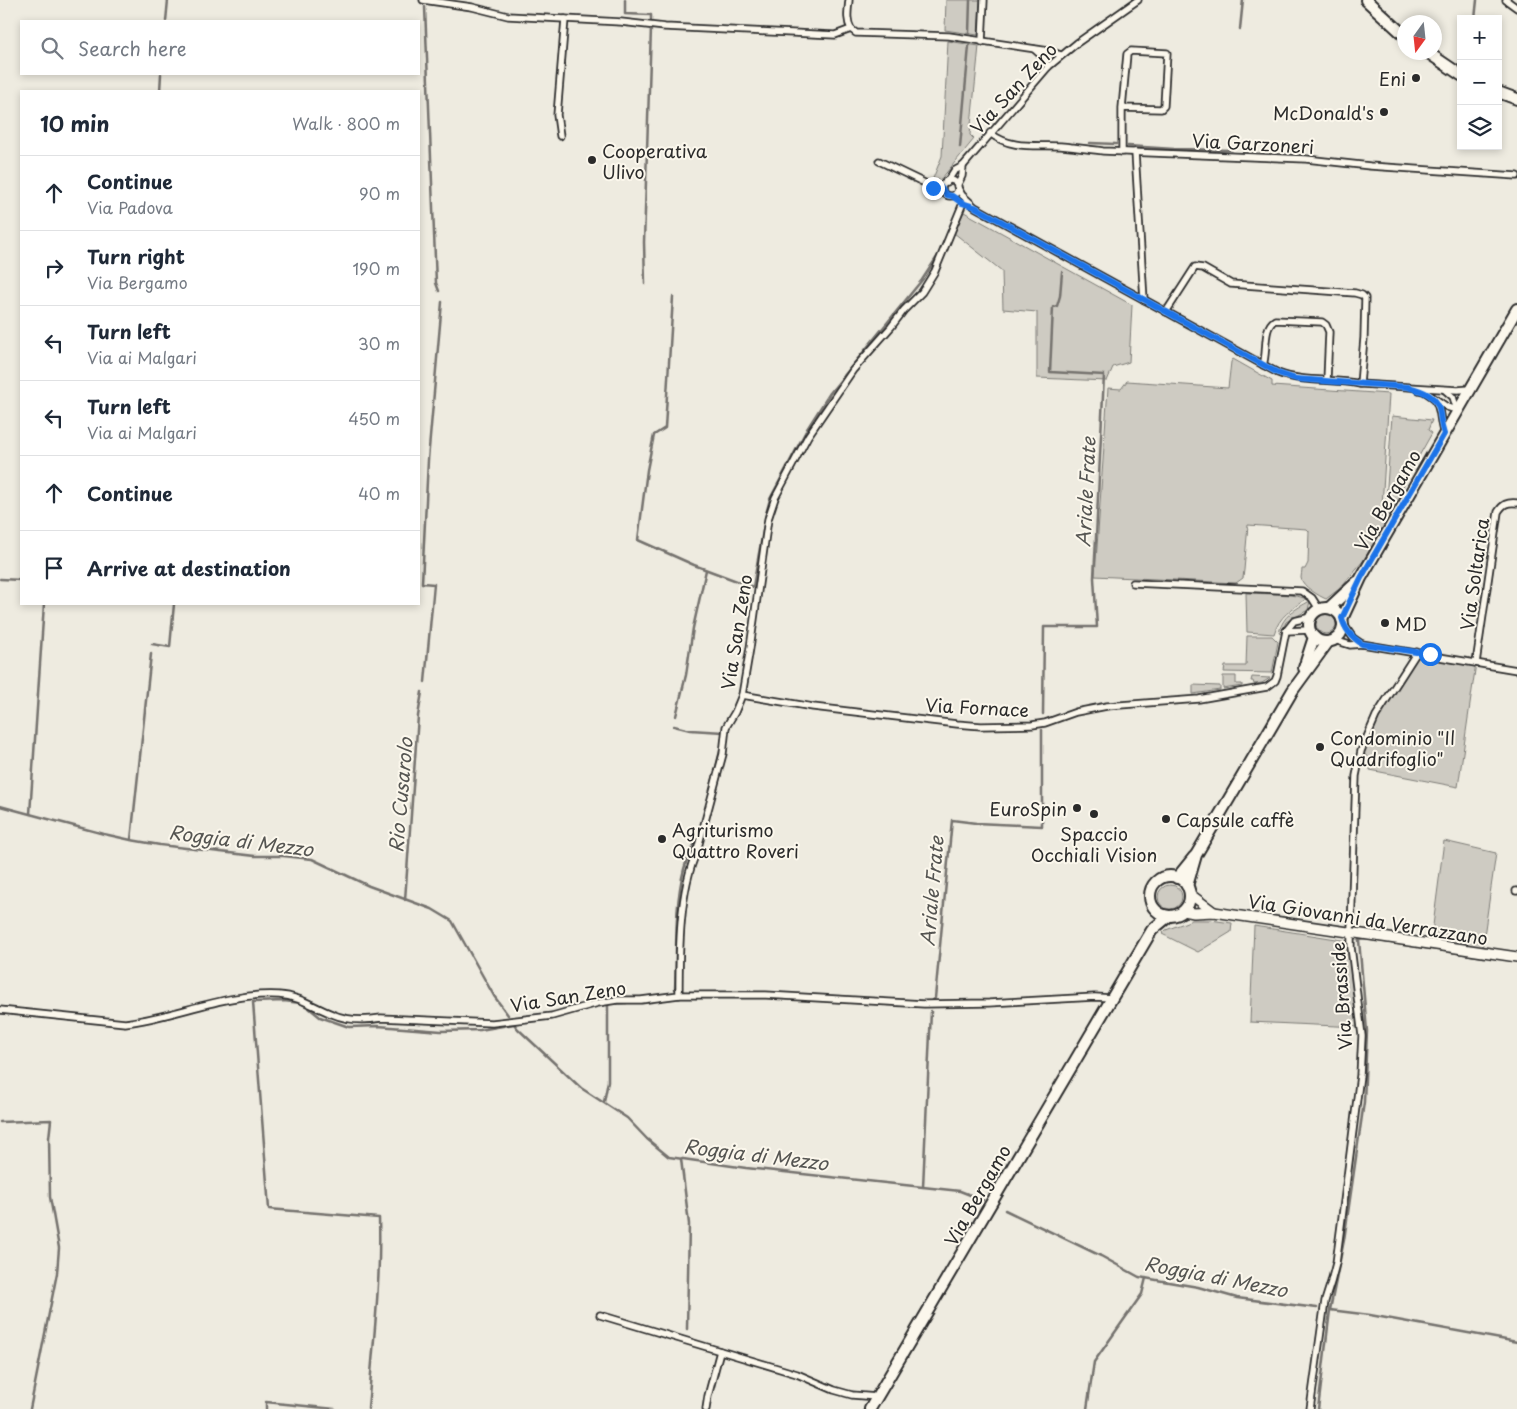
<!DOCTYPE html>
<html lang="en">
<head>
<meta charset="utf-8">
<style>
	:root { --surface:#fff; --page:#f6f6f7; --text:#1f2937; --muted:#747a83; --line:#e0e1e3 }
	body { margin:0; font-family:"Playpen Sans",sans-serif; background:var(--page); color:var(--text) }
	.controls { position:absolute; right:15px; top:15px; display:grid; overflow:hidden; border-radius:0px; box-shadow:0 2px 8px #0003 }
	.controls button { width:45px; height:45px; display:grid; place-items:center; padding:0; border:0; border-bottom:1px solid var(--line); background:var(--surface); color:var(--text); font:25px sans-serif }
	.compass { position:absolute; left:1397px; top:15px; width:45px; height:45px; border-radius:50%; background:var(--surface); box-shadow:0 2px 8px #0003; rotate:195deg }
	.stop { position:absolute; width:15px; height:15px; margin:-11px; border:4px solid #1a73e8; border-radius:50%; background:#fff }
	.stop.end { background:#1a73e8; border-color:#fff; box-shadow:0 1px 5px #0008 }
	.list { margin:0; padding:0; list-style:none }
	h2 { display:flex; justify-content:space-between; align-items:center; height:65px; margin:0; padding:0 20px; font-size:21px }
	h2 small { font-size:16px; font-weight:400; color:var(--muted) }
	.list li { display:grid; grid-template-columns:32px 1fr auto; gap:15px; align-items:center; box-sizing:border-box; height:75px; padding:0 20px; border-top:1px solid var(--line) }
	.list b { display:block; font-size:19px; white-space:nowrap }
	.list p { margin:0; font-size:16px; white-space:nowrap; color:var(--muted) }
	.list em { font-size:16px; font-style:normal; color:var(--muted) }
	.icon { flex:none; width:28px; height:28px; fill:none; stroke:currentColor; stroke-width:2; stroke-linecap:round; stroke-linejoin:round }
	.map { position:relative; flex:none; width:1517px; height:1409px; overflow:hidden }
	.search { position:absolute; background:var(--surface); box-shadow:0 2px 8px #0003; left:20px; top:20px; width:400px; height:55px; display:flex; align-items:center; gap:12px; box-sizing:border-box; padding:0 18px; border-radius:0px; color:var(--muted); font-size:19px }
	.panel { position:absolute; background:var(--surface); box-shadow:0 2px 8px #0003; left:20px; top:90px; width:400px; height:515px; border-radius:0px }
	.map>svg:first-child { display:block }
	.green { fill:#cecbc2; stroke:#7c7b76 }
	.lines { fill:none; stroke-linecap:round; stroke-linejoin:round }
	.stream { stroke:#74726e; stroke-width:2.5 }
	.street-casing { stroke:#2b2b2b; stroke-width:9 }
	.secondary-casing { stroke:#2b2b2b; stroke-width:12 }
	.primary-casing { stroke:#2b2b2b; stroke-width:14 }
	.street { stroke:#fbf7ec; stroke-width:5.5 }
	.secondary { stroke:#fbf7ec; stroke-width:9 }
	.primary { stroke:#fbf7ec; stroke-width:10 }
	.route { stroke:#1a73e8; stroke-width:6 }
	.poi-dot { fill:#2b2b2b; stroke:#fbf7ec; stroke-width:2 }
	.labels { text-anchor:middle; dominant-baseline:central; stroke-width:4; stroke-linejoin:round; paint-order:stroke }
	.poi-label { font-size:18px; fill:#2b2b2b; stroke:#fbf7ec; text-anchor:start }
	.street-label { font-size:18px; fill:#2b2b2b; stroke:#fbf7ec }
	.water-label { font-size:19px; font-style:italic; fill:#555552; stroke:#fbf7ec }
</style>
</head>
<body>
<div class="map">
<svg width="1517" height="1409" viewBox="0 0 1517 1409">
	<rect width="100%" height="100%" fill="#eeebe0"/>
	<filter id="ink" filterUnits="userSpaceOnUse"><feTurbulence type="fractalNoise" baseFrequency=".02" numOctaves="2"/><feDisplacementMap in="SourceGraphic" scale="10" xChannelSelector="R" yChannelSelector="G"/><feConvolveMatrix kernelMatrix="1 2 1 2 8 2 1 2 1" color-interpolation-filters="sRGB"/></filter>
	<g filter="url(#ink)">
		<g class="green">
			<polygon points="946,0 980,0 978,35 945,30"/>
			<polygon points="948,41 979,46 970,135 974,139 942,178 937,181 932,181 942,156"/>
			<polygon points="964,212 1132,305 1129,362 1113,367 1107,381 1037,378 1037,312 1003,309 1002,271 954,233"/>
			<path d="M1233,359L1272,381V386L1389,394L1382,506L1386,500L1392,416L1432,420L1428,430L1432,433L1405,481L1399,501L1363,561L1339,589L1326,599C1319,596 1302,586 1301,578C1301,575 1302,572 1302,569H1305L1308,563L1309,531L1307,529L1248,525L1244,570L1243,578L1236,583L1095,576L1108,388L1121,389L1127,381L1228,388L1231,362Z"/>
			<path d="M1246,593C1261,594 1295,593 1306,599C1292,609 1279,616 1274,634L1247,632Z"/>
			<path d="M1310,601L1308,610L1286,622L1281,634L1279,633C1282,616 1295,609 1310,601Z"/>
			<circle cx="1326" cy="624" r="10"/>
			<polygon points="1247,636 1272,636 1278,642 1272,673 1224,672 1225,666 1246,666"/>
			<polygon points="1417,652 1476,663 1458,787 1370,770 1370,759 1361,751 1376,717"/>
			<polygon points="1223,676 1236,676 1236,684 1242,684 1242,686 1223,689"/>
			<polygon points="1252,677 1270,678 1262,683 1254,684 1253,681 1251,681"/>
			<polygon points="1193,685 1220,686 1220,690 1193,694"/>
			<polygon points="1444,841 1496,853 1482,950 1431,941"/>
			<circle cx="1170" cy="897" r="12"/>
			<polygon points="1192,920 1210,920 1232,923 1231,932 1198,952 1162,934 1166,930"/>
			<polygon points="1254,926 1349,941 1355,987 1358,1027 1250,1022"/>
		</g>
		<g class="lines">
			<g class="stream">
				<polyline points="625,0 625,14 651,15 651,22"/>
				<polyline points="425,7 436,283 439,291"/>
				<polyline points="1475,19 1477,0"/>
				<polyline points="166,21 168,0"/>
				<polyline points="1240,29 1243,0"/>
				<polyline points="969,33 970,0"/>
				<polyline points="160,91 161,74"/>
				<polyline points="1090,143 1116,144"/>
				<polyline points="1128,146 1174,149 1232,150"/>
				<polyline points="960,147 969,46"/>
				<polyline points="645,284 644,242 651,28"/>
				<polyline points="673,297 665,428 654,435 647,470 638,540 694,565 753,587 766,514 770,499 807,429 830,393 922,280 939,254"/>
				<polyline points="0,579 21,580"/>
				<polyline points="152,644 170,647 174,604"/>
				<polyline points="425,682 434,584 422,583 428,460 442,302"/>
				<polyline points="1043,714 1044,627 1097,627 1094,578 1104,375 1050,372 1053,307 1057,306 1060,296 1062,272"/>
				<polyline points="676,716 686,675 693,628 706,570"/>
				<polyline points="674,726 690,730 723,732"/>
				<polyline points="712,783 721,747"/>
				<polyline points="0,806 104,834 131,840 160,845 255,856 283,856 312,859 369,886 432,909 452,921 494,996 508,1015"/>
				<polyline points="30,814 44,604"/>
				<polyline points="131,840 151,654"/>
				<polyline points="405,900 418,716 422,692"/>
				<path d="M675,989C677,949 674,908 684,869C687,857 693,847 698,837"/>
				<polyline points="932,1000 935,998 952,820 976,823 1042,826 1042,730"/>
				<polyline points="514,1024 518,1029 581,1088 627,1118 647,1139 669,1157 746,1168 960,1191 983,1200"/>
				<polyline points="604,1102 608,1081 608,1004 627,1003"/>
				<polyline points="0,1122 51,1120 49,1138 50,1197 59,1248 57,1273 30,1409"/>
				<polyline points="681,1159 689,1224 687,1329"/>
				<polyline points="923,1187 931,1011"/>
				<polyline points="1005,1210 1101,1256 1139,1277 1198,1287 1237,1298 1317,1308"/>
				<polyline points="1330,1310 1370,1315 1517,1342"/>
				<polyline points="266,1409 266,1402 335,1409"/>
				<path d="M368,1409C373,1345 381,1282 379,1218L269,1209L253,1002L284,1001L300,1003L309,1008L320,1017L349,1027L378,1026L441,1031L480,1030L514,1024"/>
				<polyline points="1087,1409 1094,1362 1142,1294 1146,1278"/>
				<polyline points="1318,1409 1330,1310 1344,1240 1364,1102 1367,1031 1359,940 1366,939 1484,957"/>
			</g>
			<g class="street-casing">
				<g id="street">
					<polyline points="423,0 472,7 508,16 621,22 665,27 835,35 851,29 856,33 949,36 1049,51 1061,55"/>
					<path d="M849,0C848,11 846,20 851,29"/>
					<polyline points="1506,0 1517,8"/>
					<polyline points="982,42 984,0"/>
					<polyline points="1034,49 1044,58 1048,67"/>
					<path d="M990,133C1014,152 1042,143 1071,147C1081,148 1092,150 1103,151L1306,159L1370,166L1517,176"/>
					<polyline points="560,136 557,115 565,19"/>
					<polyline points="1122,152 1122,108 1127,54 1131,51 1167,53 1164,106 1161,109 1122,108"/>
					<polyline points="1135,152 1144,300"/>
					<polyline points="879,161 933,187 942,188"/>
					<circle cx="950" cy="188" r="8"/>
					<polyline points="947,182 954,171 963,166 1048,67 1077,43 1138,0"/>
					<polyline points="957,186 962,176 963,166"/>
					<path d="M958,188L962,195L975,207L1278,373C1304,383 1333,378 1360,384L1458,390L1470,389"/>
					<polyline points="1166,312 1195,267 1203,268 1231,284 1355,293 1362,295 1365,298 1364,338 1360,384"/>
					<path d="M1263,365C1268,352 1262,328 1275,320L1322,322L1326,325L1329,332L1327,380"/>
					<polyline points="1419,390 1424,391 1447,407 1457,410 1453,397 1445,390"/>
					<path d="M1435,400C1442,411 1439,422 1444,434"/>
					<polyline points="1133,583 1302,591 1312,598 1319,609"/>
					<polyline points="1343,623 1353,638 1362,644"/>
					<polyline points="1286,631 1310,630"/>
					<polyline points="1334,640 1350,645 1362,644 1517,670"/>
					<path d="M1476,663L1498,512C1503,504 1507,502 1517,503"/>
					<polyline points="742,695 813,707 957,724 981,726 1032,725 1045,723 1076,712 1107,706 1199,699 1267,687 1275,681 1277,676 1286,631 1294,621 1311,617"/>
					<polyline points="1516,891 1517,891"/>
					<polyline points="679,995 766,995 924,1004 989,1003 1095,997 1112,998"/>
					<path d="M0,1010L125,1023C176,1017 227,992 279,995C299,996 314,1007 332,1014C348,1021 364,1021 381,1018L492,1023L552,1016L598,1003L617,1000H641L679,995C679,951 679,891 697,851L723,754L726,727L735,712L742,695L750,648L768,519L775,498L808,436L853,370L891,327L904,310L922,292L935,271L963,203"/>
					<polyline points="600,1315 797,1374 834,1390 852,1395 877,1397"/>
					<polyline points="706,1409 708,1396 720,1351"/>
					<polyline points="1310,1409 1325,1301 1331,1282 1336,1263 1341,1225 1360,1075 1362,1036 1351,947 1351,929 1356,776 1361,751 1376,716 1417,652"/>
				</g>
			</g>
			<g class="secondary-casing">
				<g id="secondary">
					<polyline points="1190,894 1214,912"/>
					<polyline points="1184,911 1194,913 1214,912 1517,957"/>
				</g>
			</g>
			<g class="primary-casing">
				<g id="primary">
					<polyline points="1366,0 1404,35"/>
					<polyline points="1427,52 1461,75"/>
					<polyline points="1498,92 1517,99"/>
					<polyline points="1329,608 1357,582"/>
					<circle cx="1326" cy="625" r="17"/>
					<polyline points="1342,619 1361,578 1517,309"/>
					<polyline points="1304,668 1314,637"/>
					<circle cx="1170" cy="896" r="20"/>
					<polyline points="1177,878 1194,857"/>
					<polyline points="1187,886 1196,855 1293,690 1328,642"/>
					<polyline points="870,1409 1152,930 1169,916"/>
				</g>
			</g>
			<use href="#street" class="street"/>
			<use href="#secondary" class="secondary"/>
			<use href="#primary" class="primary"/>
		</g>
	</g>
	<g class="lines" filter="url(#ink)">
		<path class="route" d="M933,188H942L944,192L947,195L952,196L962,203L975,207L1278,373L1296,379L1408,387C1423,391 1439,396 1440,414C1441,421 1441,426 1444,434L1361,578L1342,618C1345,630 1352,637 1362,644L1430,654"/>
	</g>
	<g class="poi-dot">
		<circle cx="1416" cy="78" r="5"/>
		<circle cx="1384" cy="112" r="5"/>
		<circle cx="592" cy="160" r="5"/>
		<circle cx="1385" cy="623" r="5"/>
		<circle cx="1320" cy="747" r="5"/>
		<circle cx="1077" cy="808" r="5"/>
		<circle cx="1094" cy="814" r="5"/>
		<circle cx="1166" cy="819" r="5"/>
		<circle cx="662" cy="839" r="5"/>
	</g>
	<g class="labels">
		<g class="poi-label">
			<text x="1406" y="78" text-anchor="end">Eni</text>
			<text x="1374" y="112" text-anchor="end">McDonald's</text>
			<text x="602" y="150">Cooperativa<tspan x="602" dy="21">Ulivo</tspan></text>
			<text x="1395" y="623">MD</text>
			<text x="1330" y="737">Condominio "Il<tspan x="1330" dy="21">Quadrifoglio"</tspan></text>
			<text x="1067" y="808" text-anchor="end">EuroSpin</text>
			<text x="1176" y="819">Capsule caffè</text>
			<text x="672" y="829">Agriturismo<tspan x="672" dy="21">Quattro Roveri</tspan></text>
			<text x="1094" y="833" text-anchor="middle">Spaccio<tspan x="1094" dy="21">Occhiali Vision</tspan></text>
		</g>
		<g class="street-label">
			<text transform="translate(1013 88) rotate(-47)">Via San Zeno</text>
			<text transform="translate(1253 143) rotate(3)">Via Garzoneri</text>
			<text transform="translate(1387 500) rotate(-60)">Via Bergamo</text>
			<text transform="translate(1474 574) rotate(-82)">Via Soltarica</text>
			<text transform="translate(736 632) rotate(-81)">Via San Zeno</text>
			<text transform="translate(977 707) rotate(3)">Via Fornace</text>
			<text transform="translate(1368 919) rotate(9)">Via Giovanni da Verrazzano</text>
			<text transform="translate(568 996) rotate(-9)">Via San Zeno</text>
			<text transform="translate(1341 996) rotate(-94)">Via Brasside</text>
			<text transform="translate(977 1195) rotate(-60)">Via Bergamo</text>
		</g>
		<g class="water-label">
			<text transform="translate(1085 492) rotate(-87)">Ariale Frate</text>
			<text transform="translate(400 795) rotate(-85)">Rio Cusarolo</text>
			<text transform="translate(241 840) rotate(7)">Roggia di Mezzo</text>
			<text transform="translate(931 891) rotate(-85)">Ariale Frate</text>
			<text transform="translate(756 1154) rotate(7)">Roggia di Mezzo</text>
			<text transform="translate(1216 1276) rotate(11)">Roggia di Mezzo</text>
		</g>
	</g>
</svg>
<div class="controls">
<button>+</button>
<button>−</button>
<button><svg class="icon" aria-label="layers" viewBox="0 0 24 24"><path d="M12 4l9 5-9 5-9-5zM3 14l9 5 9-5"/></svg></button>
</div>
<svg class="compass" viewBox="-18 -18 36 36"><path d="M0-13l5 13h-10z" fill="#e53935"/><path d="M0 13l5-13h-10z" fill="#747a83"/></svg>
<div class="stop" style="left:1430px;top:654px"></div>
<div class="stop end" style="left:933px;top:188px"></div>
<div class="search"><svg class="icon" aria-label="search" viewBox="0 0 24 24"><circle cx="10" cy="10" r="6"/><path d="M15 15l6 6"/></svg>Search here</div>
<section class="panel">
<h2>10 min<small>Walk · 800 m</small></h2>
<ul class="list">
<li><svg class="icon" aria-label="ahead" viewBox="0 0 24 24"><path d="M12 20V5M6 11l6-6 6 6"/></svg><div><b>Continue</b><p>Via Padova</p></div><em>90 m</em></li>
<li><svg class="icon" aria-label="right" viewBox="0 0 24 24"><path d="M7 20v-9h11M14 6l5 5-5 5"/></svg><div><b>Turn right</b><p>Via Bergamo</p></div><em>190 m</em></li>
<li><svg class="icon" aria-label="left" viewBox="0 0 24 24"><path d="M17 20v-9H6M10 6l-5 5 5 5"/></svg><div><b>Turn left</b><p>Via ai Malgari</p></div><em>30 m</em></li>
<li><svg class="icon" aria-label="left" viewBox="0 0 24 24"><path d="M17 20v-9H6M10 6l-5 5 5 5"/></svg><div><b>Turn left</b><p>Via ai Malgari</p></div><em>450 m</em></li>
<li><svg class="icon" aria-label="ahead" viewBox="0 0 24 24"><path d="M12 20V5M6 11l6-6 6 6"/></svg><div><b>Continue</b></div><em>40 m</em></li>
<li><svg class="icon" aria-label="arrive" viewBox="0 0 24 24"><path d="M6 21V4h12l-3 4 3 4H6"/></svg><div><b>Arrive at destination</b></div></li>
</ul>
</section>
</div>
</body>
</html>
